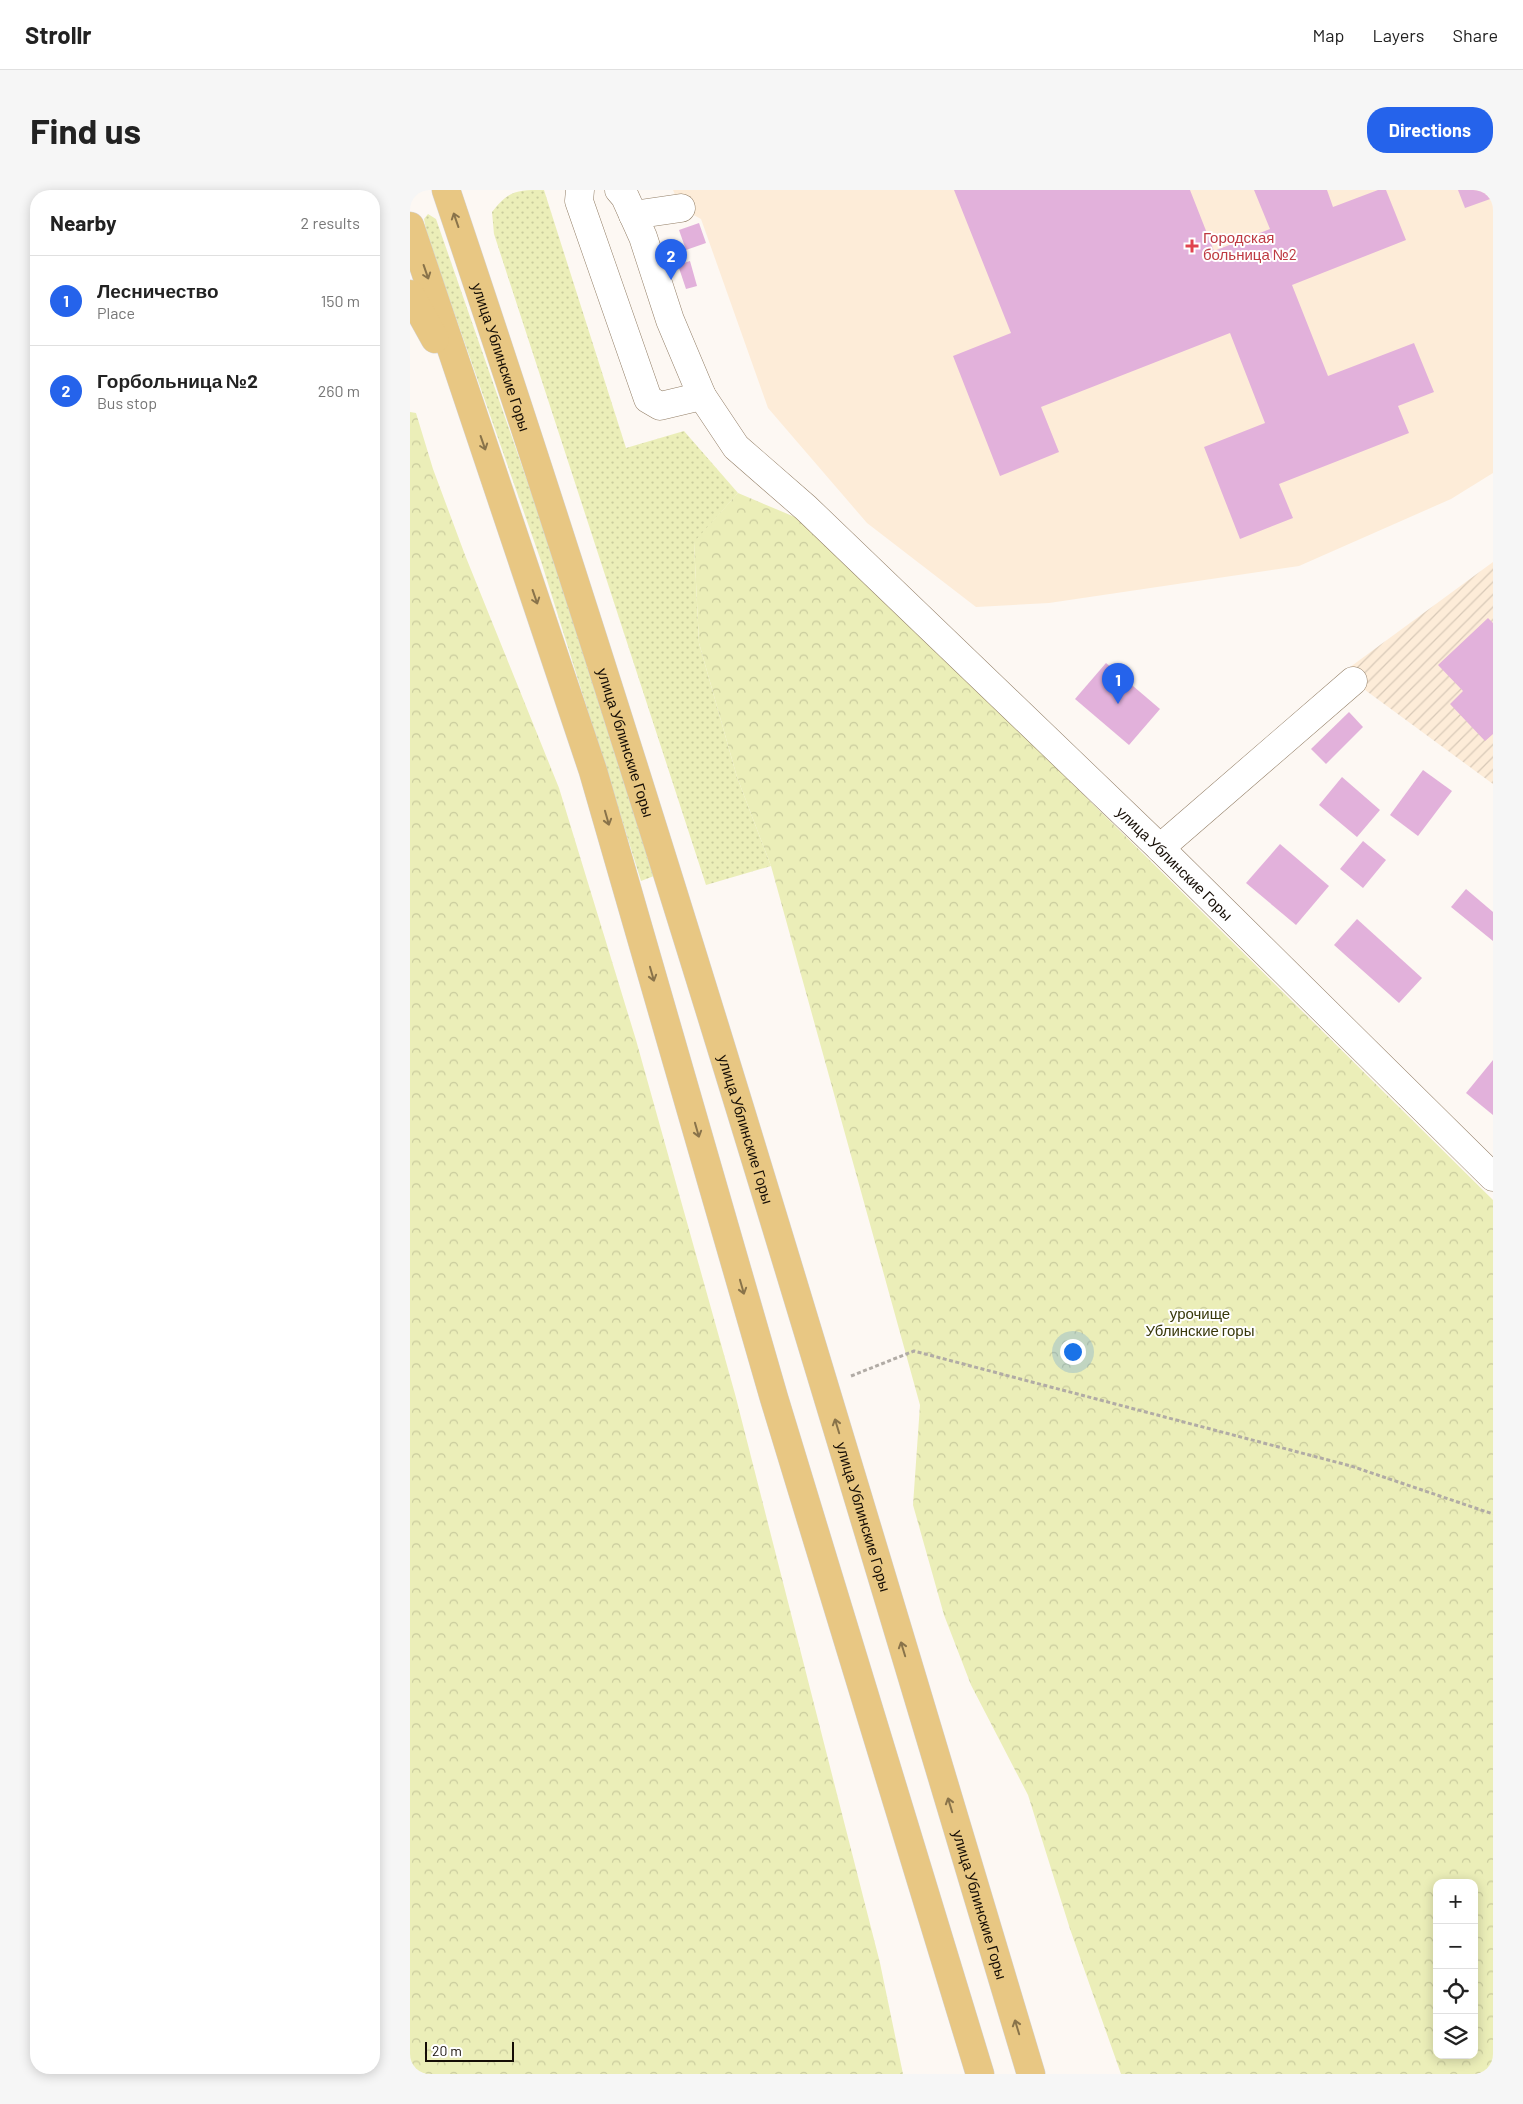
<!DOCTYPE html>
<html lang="en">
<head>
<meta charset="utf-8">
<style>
	:root { --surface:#fff; --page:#f6f6f6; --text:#222; --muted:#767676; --line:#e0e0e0; --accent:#2563eb }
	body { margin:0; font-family:Barlow,sans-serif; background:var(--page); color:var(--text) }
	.controls { position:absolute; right:15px; bottom:15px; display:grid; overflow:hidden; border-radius:10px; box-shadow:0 2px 12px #0003 }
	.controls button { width:45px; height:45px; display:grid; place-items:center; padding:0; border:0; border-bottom:1px solid var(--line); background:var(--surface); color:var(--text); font:25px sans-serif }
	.scale { position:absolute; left:15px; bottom:12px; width:89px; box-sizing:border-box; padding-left:5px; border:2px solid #150d05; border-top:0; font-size:14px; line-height:18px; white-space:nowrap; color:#150d05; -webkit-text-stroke:4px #fff; paint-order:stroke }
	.you { position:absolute; left:662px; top:1161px; width:18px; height:18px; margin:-12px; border:4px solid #fff; border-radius:50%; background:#1a73e8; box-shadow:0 0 0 8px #1a73e833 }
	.badge { display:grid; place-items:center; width:32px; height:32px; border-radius:50%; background:var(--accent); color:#fff; font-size:16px; font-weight:700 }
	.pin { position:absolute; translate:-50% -41px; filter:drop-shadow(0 1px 2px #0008) }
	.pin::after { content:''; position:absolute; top:26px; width:18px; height:15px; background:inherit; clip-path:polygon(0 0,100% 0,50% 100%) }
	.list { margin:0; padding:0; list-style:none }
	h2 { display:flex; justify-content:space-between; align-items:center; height:65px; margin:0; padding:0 20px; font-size:21px }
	h2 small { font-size:16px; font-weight:400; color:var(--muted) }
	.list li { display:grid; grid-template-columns:32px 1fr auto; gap:15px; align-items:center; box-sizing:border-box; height:90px; padding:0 20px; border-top:1px solid var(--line) }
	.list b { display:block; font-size:19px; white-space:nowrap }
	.list p { margin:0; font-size:16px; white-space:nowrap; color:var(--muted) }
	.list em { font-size:16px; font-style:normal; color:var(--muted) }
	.icon { flex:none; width:28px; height:28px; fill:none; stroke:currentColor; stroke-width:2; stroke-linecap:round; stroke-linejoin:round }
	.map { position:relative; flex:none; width:1083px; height:1884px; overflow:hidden; border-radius:20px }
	header { display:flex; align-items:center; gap:30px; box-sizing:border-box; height:70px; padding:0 25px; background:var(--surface); border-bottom:1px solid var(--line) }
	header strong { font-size:24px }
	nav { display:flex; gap:28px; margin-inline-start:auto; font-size:18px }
	.intro { display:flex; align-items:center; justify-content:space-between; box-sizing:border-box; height:120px; padding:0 30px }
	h1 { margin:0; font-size:35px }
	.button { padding:12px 22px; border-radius:20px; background:var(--accent); color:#fff; font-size:18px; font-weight:700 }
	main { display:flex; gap:30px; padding:0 30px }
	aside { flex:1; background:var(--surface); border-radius:20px; box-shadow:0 2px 12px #0003 }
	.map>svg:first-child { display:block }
	.built { fill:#fdecd8 }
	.industrial { fill:url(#industrial-furrows) }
	.grass { fill:url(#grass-dots) }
	.forest { fill:url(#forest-crowns); fill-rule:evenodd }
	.building { fill:#e2b1db }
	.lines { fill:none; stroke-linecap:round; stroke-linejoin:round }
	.minor-casing { stroke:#937f67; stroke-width:29 }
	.major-casing { stroke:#d5d3d2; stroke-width:29 }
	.path { stroke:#b1aba5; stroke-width:3; stroke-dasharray:4 2.5; stroke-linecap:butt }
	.minor { stroke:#fff; stroke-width:28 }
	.major { stroke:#e8c783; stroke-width:28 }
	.oneway { stroke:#89734a }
	.health-dot { fill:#e0444e; stroke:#fff; stroke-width:2 }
	.labels { text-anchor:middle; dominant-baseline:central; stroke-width:4; stroke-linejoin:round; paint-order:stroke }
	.health-label { font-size:15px; fill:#be3a42; stroke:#fff; text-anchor:start }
	.street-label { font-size:15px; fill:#150d05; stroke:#fff }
	.park-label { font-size:15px; fill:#38380a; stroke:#fff }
</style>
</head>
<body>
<header>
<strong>Strollr</strong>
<nav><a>Map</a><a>Layers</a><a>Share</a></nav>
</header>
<div class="intro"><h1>Find us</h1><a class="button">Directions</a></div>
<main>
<aside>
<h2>Nearby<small>2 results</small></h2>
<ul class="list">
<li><span class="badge">1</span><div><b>Лесничество</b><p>Place</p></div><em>150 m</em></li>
<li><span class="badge">2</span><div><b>Горбольница №2</b><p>Bus stop</p></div><em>260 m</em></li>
</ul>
</aside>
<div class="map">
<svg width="1083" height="1884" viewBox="0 0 1083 1884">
	<defs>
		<pattern id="industrial-furrows" width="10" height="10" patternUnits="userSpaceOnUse" patternTransform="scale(1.25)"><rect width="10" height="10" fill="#fdecd8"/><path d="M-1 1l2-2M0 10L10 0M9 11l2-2" fill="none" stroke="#d8c9b8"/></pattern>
		<pattern id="grass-dots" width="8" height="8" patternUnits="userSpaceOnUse" patternTransform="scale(1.25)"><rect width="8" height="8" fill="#ebeeb8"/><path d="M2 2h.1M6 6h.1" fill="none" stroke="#c9cb9d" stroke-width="1.8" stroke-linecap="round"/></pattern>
		<pattern id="forest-crowns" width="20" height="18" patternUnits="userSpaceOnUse" patternTransform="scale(1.25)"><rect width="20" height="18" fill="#ebeeb8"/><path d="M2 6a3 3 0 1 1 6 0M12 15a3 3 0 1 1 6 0" fill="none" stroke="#c9cb9d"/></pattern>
	</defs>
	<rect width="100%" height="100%" fill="#fdf8f3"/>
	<polygon class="built" points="263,0 1083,0 1083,283 1041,309 889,376 639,413 566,417 457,333 358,218 291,29 271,18"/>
	<polygon class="industrial" points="1083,372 1083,594 932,483"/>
	<g class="grass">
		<path d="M134,0L216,258L274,241L328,303L284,353L289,453L327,587L361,676L296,695L84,44L82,22C99,0 107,0 134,0Z"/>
		<polygon points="18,24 26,29 144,368 244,686 231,691 131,371 17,45 14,29"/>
	</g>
	<g class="forest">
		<polygon points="0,222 6,223 23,279 55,365 149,598 226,850 325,1204 470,1773 493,1884 0,1884"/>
		<path d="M328,303L399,333L1083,1010V1884H711L660,1739L618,1605L561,1495L534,1425L503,1315L510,1215L361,676L327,587L289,453L284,352ZM1027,1693H1064V1865H1027Z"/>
	</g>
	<g class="building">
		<polygon points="544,0 780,0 804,61 860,39 844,0 917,0 923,17 968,0 976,0 996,50 882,95 918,186 1004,153 1024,202 988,216 999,243 869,294 883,328 830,349 794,257 855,233 820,143 631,217 649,262 590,286 543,166 601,143"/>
		<polygon points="1048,0 1083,0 1083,8 1055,18"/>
		<polygon points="289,33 296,53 276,60 269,40"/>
		<polygon points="280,71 287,96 276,99 268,75"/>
		<polygon points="1078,428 1083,433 1083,544 1075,551 1040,514 1053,501 1028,475"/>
		<polygon points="696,473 750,519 719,555 665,509"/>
		<polygon points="939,522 953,537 916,574 901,559"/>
		<polygon points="1013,580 1042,601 1008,646 980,625"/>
		<polygon points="932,587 970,620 947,647 909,615"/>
		<polygon points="953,651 976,670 953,698 930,679"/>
		<polygon points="870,654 919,696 886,735 836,693"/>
		<polygon points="1056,699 1083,722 1083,751 1041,717"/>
		<polygon points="947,729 1012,788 989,813 924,755"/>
		<polygon points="1083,870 1083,925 1056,903"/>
	</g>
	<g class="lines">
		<g class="minor-casing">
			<g id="minor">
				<polyline points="170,0 169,11 238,209 250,216 292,206"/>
				<path id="s1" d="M209,0L215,7L233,47L260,130L292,206L326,257L396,318L750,658L1083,987"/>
				<polyline points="223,25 271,18"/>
				<polyline points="750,658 943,491"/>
			</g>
		</g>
		<g class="major-casing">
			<g id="major">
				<path id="s2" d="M36,0C246,623 432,1254 621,1884"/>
				<polyline points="0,36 183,581 364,1208 570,1884"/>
				<polyline points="0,104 25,149"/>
			</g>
		</g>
		<polyline class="path" points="441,1186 504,1161 941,1276 1083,1324"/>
		<use href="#minor" class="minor"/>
		<use href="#major" class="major"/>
	</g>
	<defs><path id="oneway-shaft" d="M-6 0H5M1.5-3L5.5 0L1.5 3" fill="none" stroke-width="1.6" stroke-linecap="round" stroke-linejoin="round" transform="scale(1.25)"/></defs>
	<g class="oneway">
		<use href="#oneway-shaft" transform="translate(46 30) rotate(-109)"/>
		<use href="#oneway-shaft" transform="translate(16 82) rotate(71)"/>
		<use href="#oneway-shaft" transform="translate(73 253) rotate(71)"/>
		<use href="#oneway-shaft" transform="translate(125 407) rotate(71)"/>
		<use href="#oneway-shaft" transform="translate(197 628) rotate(74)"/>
		<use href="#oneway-shaft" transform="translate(242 784) rotate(74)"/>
		<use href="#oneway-shaft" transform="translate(287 940) rotate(74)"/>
		<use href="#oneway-shaft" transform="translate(332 1097) rotate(74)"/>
		<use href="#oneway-shaft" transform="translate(427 1236) rotate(-107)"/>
		<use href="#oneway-shaft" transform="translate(493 1459) rotate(-107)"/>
		<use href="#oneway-shaft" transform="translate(540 1615) rotate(-107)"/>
		<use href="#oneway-shaft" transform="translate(607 1837) rotate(-107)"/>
	</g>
	<path class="health-dot" d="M779.5 48.5h5v5h5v5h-5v5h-5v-5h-5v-5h5z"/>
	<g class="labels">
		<g class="health-label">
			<text x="793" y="47">Городская<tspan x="793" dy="17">больница №2</tspan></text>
		</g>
		<g class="street-label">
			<text stroke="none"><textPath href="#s2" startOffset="176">улица Ублинские Горы</textPath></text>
			<text stroke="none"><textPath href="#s2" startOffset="581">улица Ублинские Горы</textPath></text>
			<text stroke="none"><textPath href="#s1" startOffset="889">улица Ублинские Горы</textPath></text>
			<text stroke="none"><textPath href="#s2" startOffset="986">улица Ублинские Горы</textPath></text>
			<text stroke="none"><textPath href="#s2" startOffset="1391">улица Ублинские Горы</textPath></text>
			<text stroke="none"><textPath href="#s2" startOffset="1796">улица Ублинские Горы</textPath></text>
		</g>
		<g class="park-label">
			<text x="790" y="1123">урочище<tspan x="790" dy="17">Ублинские горы</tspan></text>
		</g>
	</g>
</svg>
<div class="controls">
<button>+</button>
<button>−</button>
<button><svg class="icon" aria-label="locate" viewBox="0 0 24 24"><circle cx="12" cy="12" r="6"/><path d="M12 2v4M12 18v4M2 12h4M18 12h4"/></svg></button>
<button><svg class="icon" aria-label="layers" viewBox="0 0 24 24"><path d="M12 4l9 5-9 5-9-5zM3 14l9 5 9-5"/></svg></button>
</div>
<div class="scale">20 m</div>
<div class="you"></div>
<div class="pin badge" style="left:708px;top:514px">1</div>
<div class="pin badge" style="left:261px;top:90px">2</div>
</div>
</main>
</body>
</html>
